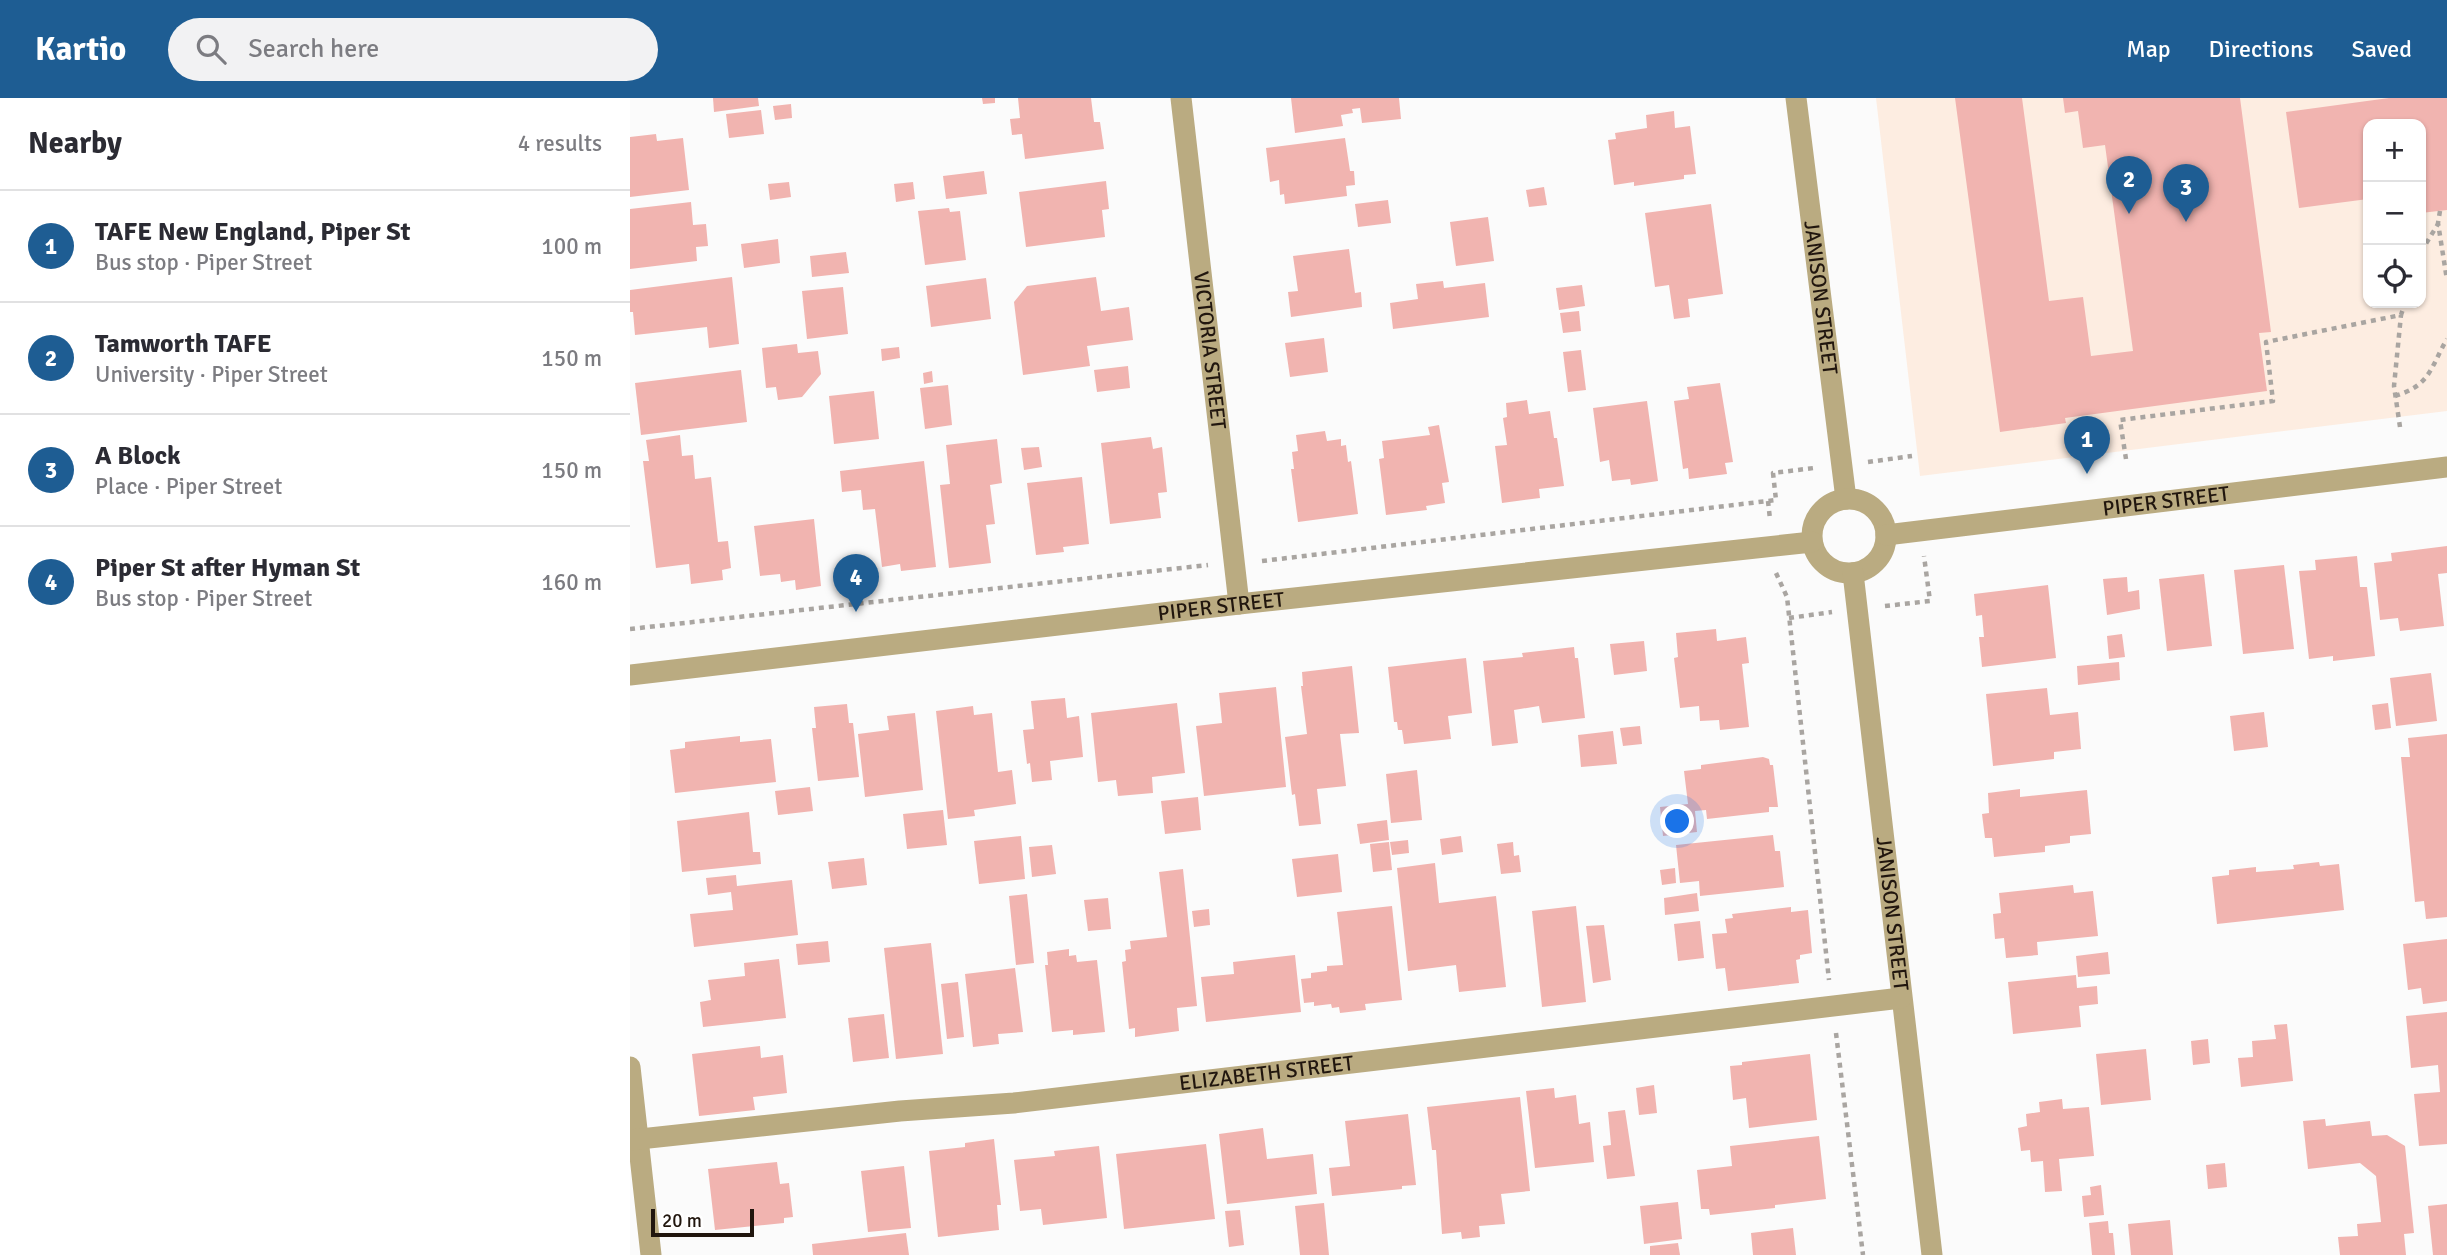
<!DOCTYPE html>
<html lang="en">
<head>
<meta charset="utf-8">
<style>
	:root { --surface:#fff; --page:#f2f2f3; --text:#2b2b33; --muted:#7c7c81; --line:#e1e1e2; --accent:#1e5d93 }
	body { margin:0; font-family:Signika,sans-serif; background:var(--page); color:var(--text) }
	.controls { position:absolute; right:21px; top:21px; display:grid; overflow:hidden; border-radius:14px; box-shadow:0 2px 5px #0004 }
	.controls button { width:63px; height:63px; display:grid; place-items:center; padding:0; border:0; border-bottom:2px solid var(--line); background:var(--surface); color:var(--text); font:35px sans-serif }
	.scale { position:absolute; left:21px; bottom:18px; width:103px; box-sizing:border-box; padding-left:7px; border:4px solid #21160e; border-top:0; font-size:19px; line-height:24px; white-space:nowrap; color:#21160e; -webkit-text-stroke:5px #fff; paint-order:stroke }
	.you { position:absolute; left:1048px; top:724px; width:24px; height:24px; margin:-18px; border:5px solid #fff; border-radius:50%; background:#1a73e8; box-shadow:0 0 0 10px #1a73e833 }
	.badge { display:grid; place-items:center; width:46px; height:46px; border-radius:50%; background:var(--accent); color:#fff; font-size:23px; font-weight:700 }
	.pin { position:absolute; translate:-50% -58px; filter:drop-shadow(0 2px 4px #0008) }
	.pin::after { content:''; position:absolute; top:37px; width:24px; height:21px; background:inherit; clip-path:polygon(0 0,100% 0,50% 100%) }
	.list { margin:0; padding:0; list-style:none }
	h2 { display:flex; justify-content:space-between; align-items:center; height:91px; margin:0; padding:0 28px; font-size:30px }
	h2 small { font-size:23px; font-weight:400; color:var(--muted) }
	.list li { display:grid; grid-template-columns:46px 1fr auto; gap:21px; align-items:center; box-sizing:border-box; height:112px; padding:0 28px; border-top:2px solid var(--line) }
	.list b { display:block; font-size:26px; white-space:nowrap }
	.list p { margin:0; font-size:23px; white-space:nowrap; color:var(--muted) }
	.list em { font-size:23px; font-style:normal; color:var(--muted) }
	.icon { flex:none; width:38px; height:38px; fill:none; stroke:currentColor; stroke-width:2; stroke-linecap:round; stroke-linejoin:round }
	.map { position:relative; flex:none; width:1817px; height:1157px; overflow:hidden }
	header { display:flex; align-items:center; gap:42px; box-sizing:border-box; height:98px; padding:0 35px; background:var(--accent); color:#fff }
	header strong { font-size:33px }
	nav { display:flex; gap:38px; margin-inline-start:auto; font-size:24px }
	.search { width:490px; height:63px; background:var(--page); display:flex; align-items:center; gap:18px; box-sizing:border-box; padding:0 24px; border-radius:38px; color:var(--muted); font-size:26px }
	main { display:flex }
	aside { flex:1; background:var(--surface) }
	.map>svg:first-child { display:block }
	.built { fill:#fdede1; fill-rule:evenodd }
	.building { fill:#f1b4b0 }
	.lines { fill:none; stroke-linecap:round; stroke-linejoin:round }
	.path { stroke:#a9a5a1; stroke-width:4.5; stroke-dasharray:5 5; stroke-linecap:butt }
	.minor { stroke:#baab81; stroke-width:21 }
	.labels { text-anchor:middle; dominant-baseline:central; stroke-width:5; stroke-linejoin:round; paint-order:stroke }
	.street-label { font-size:21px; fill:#21160e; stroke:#fff }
</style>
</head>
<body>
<header>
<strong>Kartio</strong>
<div class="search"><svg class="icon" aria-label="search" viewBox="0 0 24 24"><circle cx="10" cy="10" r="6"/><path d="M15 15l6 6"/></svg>Search here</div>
<nav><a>Map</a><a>Directions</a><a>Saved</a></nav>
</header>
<main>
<aside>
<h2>Nearby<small>4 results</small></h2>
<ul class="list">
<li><span class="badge">1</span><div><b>TAFE New England, Piper St</b><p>Bus stop · Piper Street</p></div><em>100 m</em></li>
<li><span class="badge">2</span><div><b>Tamworth TAFE</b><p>University · Piper Street</p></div><em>150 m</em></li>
<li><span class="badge">3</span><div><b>A Block</b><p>Place · Piper Street</p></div><em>150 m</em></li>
<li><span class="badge">4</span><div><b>Piper St after Hyman St</b><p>Bus stop · Piper Street</p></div><em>160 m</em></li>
</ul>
</aside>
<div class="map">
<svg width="1817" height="1157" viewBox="0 0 1817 1157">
	<rect width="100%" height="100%" fill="#fbfbfb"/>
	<path class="built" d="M1246,0H1817V313L1290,378ZM1738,26H1791V205H1738Z"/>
	<g class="building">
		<polygon points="83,0 128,0 129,8 84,14"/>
		<polygon points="352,0 365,0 365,5 353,6"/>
		<polygon points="388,0 461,0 464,24 470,24 474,51 395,61 392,36 382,37 380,21 390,20"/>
		<polygon points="661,0 769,0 771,21 732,25 730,10 722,11 723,15 711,17 713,28 665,35"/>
		<polygon points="1325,0 1392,0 1419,203 1453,199 1461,258 1503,253 1475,47 1453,50 1448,13 1435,15 1433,0 1610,0 1641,234 1629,235 1637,293 1435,320 1436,325 1370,334"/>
		<polygon points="1759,0 1817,0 1817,112 1791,115 1791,26 1738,26 1738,101 1669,110 1656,14"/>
		<polygon points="161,6 162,20 145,22 143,8"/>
		<polygon points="131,12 134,36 99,40 96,16"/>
		<polygon points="1044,13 1045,30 1060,28 1066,76 1054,77 1054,81 1004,88 1004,84 984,87 978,42 986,41 985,35 1017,30 1016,17"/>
		<polygon points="26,36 27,43 53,40 59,92 0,99 0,39"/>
		<polygon points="715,40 720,73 724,73 725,87 716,88 717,98 655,106 654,96 650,97 649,82 640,84 636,50"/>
		<polygon points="354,73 357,96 316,101 313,78"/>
		<polygon points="476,83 479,111 472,112 475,139 396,149 389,94"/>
		<polygon points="159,84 161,99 140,102 138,86"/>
		<polygon points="283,84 285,101 266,104 264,86"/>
		<polygon points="914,89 917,107 899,109 896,92"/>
		<polygon points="758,102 761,125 728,129 725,106"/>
		<polygon points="61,104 63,127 76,126 78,148 66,149 67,163 0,171 0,111"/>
		<polygon points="1081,106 1093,196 1058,201 1060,219 1044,221 1039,187 1025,189 1015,115"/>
		<polygon points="319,110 320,114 330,113 336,162 295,167 288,113"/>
		<polygon points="858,119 864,163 826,168 820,124"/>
		<polygon points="148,141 150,165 114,170 111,146"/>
		<polygon points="719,151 725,195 731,194 732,209 661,219 658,194 668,193 663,158"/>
		<polygon points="216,154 219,175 182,179 180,158"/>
		<polygon points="102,179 109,246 79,250 77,229 5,237 3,214 0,214 0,192"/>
		<polygon points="466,179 471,213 499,209 503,242 457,248 460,268 393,277 384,204 397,188"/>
		<polygon points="356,180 361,221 301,229 296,188"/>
		<polygon points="813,183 814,190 855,185 859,219 763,231 760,205 788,201 786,186"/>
		<polygon points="952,187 955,208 929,212 926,190"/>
		<polygon points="213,189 218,236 177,241 172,193"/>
		<polygon points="949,213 951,233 933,235 930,215"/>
		<polygon points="694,240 698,274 660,279 655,245"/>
		<polygon points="167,246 168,255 188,253 191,276 172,299 148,302 146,289 136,290 132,250"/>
		<polygon points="269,249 270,260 252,263 251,251"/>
		<polygon points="951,252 956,292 938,294 933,254"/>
		<polygon points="498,268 500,290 467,294 464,272"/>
		<polygon points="111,272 117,324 11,337 5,285"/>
		<polygon points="302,273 303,284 294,286 293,275"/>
		<polygon points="1090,285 1103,364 1095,365 1097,376 1059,381 1058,370 1053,371 1044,303 1059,301 1057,289"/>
		<polygon points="318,287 322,327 295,331 290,290"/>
		<polygon points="244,293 249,341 204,346 199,298"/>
		<polygon points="897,302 899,316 920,313 924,340 927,340 934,388 909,391 910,400 872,405 865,348 877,347 873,320 877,319 876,305"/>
		<polygon points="1017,303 1028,383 1001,387 1000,381 982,383 979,362 970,364 963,310"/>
		<polygon points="809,327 819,384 812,385 815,405 796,408 797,412 756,417 749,361 754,360 752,343 800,337 798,329"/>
		<polygon points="695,333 697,343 711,341 711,348 716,347 718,364 721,363 728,416 668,424 661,371 664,371 662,354 668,353 666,337"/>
		<polygon points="50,337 52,358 63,357 65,381 81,379 88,444 98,443 101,470 92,472 93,482 61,486 59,466 26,470 13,363 19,363 16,342"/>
		<polygon points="521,339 523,351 532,349 537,394 528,395 531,420 480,426 471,345"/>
		<polygon points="367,341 372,385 360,387 365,426 356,427 361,465 319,470 310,387 320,386 316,347"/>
		<polygon points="409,349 412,369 394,372 391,350"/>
		<polygon points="294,363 306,469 271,473 270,466 252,469 245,411 233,412 231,392 212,394 210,373"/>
		<polygon points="452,379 459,446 433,449 434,454 406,457 397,385"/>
		<polygon points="184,421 191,488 166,492 165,482 151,484 150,476 130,478 124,428"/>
		<polygon points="1817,448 1817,475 1808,476 1814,528 1770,533 1768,520 1750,522 1744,465 1762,463 1761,455"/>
		<polygon points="1727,458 1730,489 1737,489 1745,558 1703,563 1703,558 1679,561 1669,473 1686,472 1685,462"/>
		<polygon points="1654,467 1664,551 1613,556 1604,472"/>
		<polygon points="1574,476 1582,548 1537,553 1529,481"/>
		<polygon points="1497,479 1498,494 1509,492 1510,511 1477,517 1473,481"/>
		<polygon points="1418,487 1426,560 1352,569 1349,539 1354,539 1352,517 1346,518 1344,496"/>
		<polygon points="1086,531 1087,543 1116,539 1119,565 1112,566 1119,629 1090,632 1089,622 1070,623 1069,608 1050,610 1044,560 1048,559 1046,535"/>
		<polygon points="1492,536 1495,559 1479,561 1477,538"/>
		<polygon points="1014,543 1017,573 984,577 980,546"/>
		<polygon points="944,549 945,560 948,560 955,620 912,625 909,608 884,612 888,645 862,648 853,563 893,559 892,555"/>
		<polygon points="836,560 842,615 818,618 821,641 774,646 772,632 768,632 767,624 764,624 758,569"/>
		<polygon points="1489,564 1490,582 1448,587 1447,568"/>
		<polygon points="722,568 729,635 710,636 716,688 687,691 691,726 669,728 665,696 662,697 655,639 677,636 671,588 673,588 672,574"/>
		<polygon points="1801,575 1807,623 1766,628 1760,580"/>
		<polygon points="646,589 656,689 574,698 566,628 592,625 589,595"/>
		<polygon points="1417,590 1420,617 1448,614 1451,651 1424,654 1424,661 1363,668 1356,596"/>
		<polygon points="435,600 437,620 449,618 453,659 420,663 422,682 402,684 400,665 397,666 393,632 404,631 401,603"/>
		<polygon points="547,605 555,675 522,679 523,695 488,698 486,682 468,684 461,615"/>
		<polygon points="1758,605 1761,630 1745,632 1742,607"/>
		<polygon points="217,606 219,625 223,625 229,679 188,683 182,630 186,630 184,609"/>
		<polygon points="343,608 344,617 362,615 368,674 382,672 386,706 344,712 345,718 318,721 306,613"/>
		<polygon points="1634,614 1638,649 1604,653 1600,618"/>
		<polygon points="285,615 293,692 235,699 228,636 259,632 257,618"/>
		<polygon points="1010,628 1012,646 993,648 990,630"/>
		<polygon points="983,633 987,666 951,669 948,637"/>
		<polygon points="1817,636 1817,819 1796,821 1794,803 1785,804 1771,659 1780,659 1778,640"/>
		<polygon points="110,638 110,644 141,641 146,684 45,695 40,652 55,650 55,644"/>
		<polygon points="1133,659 1139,661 1140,667 1143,667 1148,709 1139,709 1139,714 1077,721 1076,712 1065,713 1067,734 1033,738 1030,709 1058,706 1054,673 1071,671 1071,667"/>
		<polygon points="787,672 792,722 761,725 756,676"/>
		<polygon points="180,689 183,713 148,717 145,693"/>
		<polygon points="1390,691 1390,699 1457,692 1461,736 1440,738 1440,745 1415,748 1415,754 1364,759 1362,740 1355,740 1352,716 1359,715 1358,695"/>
		<polygon points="568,699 571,732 535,736 531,703"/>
		<polygon points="313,712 317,747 277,751 273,716"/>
		<polygon points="119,714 123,754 130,754 131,766 52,774 47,723"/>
		<polygon points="757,722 759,742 730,746 727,726"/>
		<polygon points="1143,737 1145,753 1150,753 1154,789 1070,798 1069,783 1050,785 1046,747"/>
		<polygon points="391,738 395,781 349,786 344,743"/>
		<polygon points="831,738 833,754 812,757 810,741"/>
		<polygon points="778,742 779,755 762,757 760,744"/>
		<polygon points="759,744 762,772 743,774 740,746"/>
		<polygon points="883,744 884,758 889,757 891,774 871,776 867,746"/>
		<polygon points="422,747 426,776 402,779 399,749"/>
		<polygon points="708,756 712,794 667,799 662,761"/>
		<polygon points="234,760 237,787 202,791 198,764"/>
		<polygon points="1689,764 1690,768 1709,766 1714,812 1587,826 1582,779 1599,777 1599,772 1626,769 1626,774 1664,771 1663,767"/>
		<polygon points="805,765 809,805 866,798 876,889 829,894 826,867 778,873 767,770"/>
		<polygon points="1045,770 1046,785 1032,787 1030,772"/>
		<polygon points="553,771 567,908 547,910 549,933 505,939 505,930 499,931 492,864 496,863 495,852 501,851 500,843 537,839 529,774"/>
		<polygon points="106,777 107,788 162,782 168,837 64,849 60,816 103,812 101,794 78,797 76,780"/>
		<polygon points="1443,787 1444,795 1463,793 1468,838 1407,844 1408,857 1376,860 1374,840 1365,841 1363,816 1371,815 1369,795"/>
		<polygon points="1067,795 1069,813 1035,817 1034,800"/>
		<polygon points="397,796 404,865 386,867 379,798"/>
		<polygon points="478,800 481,831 458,833 454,802"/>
		<polygon points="762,808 772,902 735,906 736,912 710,915 709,909 702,910 701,906 684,908 684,904 674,905 671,881 681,880 681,875 697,873 697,868 713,867 707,814"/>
		<polygon points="946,808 956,904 912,909 902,813"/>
		<polygon points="1161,809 1161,814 1178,812 1182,855 1170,857 1170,861 1166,862 1169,885 1098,893 1095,870 1086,871 1082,836 1097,835 1095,821 1103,820 1102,816"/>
		<polygon points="579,811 580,827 564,829 562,813"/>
		<polygon points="1070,823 1074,860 1048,863 1044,826"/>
		<polygon points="974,827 981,882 963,885 956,828"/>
		<polygon points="1817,841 1817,903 1793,906 1791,890 1778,892 1773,846"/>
		<polygon points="198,843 200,864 168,867 166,846"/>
		<polygon points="301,845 313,956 266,961 254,850"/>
		<polygon points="439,851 439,858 446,857 447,864 467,862 475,934 443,937 443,932 422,934 415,867 418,867 417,854"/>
		<polygon points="1478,854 1480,876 1448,879 1446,858"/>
		<polygon points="665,857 671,914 576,924 571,879 604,876 603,864"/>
		<polygon points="149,861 156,920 73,929 70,904 81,902 78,882 115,878 114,865"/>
		<polygon points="385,870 393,934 368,936 369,946 343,949 335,876"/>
		<polygon points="1446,877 1447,890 1467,888 1468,906 1449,908 1451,929 1383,936 1378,884"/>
		<polygon points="328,884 334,939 317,941 311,886"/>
		<polygon points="1817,914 1817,1046 1789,1048 1784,996 1810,994 1808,967 1781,970 1776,918"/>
		<polygon points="254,916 259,960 223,964 218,920"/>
		<polygon points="1657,926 1663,983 1611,989 1608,960 1623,959 1622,943 1646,941 1644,927"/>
		<polygon points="1578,941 1580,965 1563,967 1561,943"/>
		<polygon points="130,948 131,960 153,957 157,995 123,999 125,1012 69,1018 62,956"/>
		<polygon points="1516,951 1521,1002 1471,1007 1466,956"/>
		<polygon points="1180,956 1187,1022 1119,1030 1116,1000 1103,1002 1100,968 1112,967 1112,964"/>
		<polygon points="1024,987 1027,1015 1009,1017 1006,990"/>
		<polygon points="924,990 925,1000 946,997 949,1026 960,1024 964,1064 905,1070 896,993"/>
		<polygon points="890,999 900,1093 871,1096 875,1126 849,1128 850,1139 832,1141 831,1134 812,1136 806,1052 802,1052 797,1009"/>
		<polygon points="1432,1001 1433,1011 1459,1009 1464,1058 1429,1061 1432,1093 1415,1094 1413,1063 1401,1064 1400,1052 1391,1053 1388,1030 1397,1028 1396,1016 1410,1014 1409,1004"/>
		<polygon points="995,1012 1005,1078 977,1081 973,1048 981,1047 978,1014"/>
		<polygon points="778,1016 786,1087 772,1088 772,1091 702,1098 699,1070 720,1068 715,1023"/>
		<polygon points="1695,1021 1696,1028 1740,1023 1742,1038 1757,1037 1775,1048 1784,1135 1774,1136 1776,1157 1710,1157 1708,1139 1728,1138 1727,1126 1751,1124 1746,1078 1730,1065 1678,1071 1673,1023"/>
		<polygon points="633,1030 637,1061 683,1056 687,1096 597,1106 589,1036"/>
		<polygon points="1189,1038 1196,1101 1145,1107 1145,1110 1080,1117 1079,1111 1071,1111 1067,1072 1102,1068 1100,1048"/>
		<polygon points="364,1041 371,1107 367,1107 369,1132 308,1139 299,1053 335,1049 335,1045"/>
		<polygon points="576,1046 585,1121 494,1131 486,1056"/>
		<polygon points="469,1048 477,1120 413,1127 411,1111 390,1113 384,1062 425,1058 424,1053"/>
		<polygon points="147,1064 150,1086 159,1085 163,1119 154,1120 154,1125 85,1132 78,1071"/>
		<polygon points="1595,1065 1597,1089 1578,1091 1576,1067"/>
		<polygon points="274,1068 281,1130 238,1134 231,1073"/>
		<polygon points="1471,1087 1474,1117 1454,1119 1452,1098 1461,1097 1460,1089"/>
		<polygon points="1048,1104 1052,1141 1014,1146 1010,1108"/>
		<polygon points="694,1105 699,1157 670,1157 665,1108"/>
		<polygon points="1817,1106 1817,1157 1803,1157 1798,1108"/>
		<polygon points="610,1112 614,1147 599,1149 595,1113"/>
		<polygon points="1540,1122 1543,1157 1501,1157 1498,1126"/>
		<polygon points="1478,1123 1479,1135 1483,1135 1485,1157 1462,1157 1459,1125"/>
		<polygon points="1163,1130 1166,1157 1123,1157 1121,1135"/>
		<polygon points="276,1135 279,1157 183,1157 182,1146"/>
		<polygon points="1048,1145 1050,1157 1020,1157 1020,1148"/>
	</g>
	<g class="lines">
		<g class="path">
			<polyline points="1810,113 1808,125 1817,182"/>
			<polyline points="1791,154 1808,126"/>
			<path d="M1765,298C1801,287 1800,270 1817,241"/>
			<polyline points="1770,329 1764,288 1771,217"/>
			<polyline points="1496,361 1490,322 1643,303 1636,244 1771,217 1775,205"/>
			<polyline points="1238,364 1282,358"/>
			<polyline points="1138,403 1140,421"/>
			<polyline points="632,463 1146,402 1143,375 1184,370"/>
			<polyline points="1146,475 1157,499 1199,882"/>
			<polyline points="1255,508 1300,503 1294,458"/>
			<polyline points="1159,520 1202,514"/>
			<polyline points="0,531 578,467"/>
			<polyline points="1206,935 1233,1157"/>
		</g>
		<g class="minor">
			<path id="s1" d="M551,0L609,506"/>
			<path id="s2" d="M1166,0L1216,401"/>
			<circle cx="1219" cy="438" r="37"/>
			<path id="s3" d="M1256,437L1817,369"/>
			<path id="s4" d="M1223,475L1302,1157"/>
			<path id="s5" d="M0,577L609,506L1182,444"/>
			<polyline points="0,969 21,1157"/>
			<path id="s6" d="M0,1042L270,1013L384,1005L1271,900"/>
		</g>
	</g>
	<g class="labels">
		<g class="street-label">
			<text stroke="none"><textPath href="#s2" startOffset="201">JANISON STREET</textPath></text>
			<text stroke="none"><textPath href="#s1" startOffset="254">VICTORIA STREET</textPath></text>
			<text stroke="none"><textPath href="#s3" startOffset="282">PIPER STREET</textPath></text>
			<text stroke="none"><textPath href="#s5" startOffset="595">PIPER STREET</textPath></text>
			<text stroke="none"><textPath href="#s4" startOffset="343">JANISON STREET</textPath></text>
			<text stroke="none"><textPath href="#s6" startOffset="640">ELIZABETH STREET</textPath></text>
		</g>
	</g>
</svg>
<div class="controls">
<button>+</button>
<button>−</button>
<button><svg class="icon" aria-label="locate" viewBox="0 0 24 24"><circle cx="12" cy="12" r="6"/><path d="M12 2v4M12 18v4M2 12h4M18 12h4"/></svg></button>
</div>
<div class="scale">20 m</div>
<div class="you"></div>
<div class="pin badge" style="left:1457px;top:376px">1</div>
<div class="pin badge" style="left:1499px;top:116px">2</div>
<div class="pin badge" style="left:1556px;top:124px">3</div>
<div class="pin badge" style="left:226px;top:514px">4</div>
</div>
</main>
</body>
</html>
